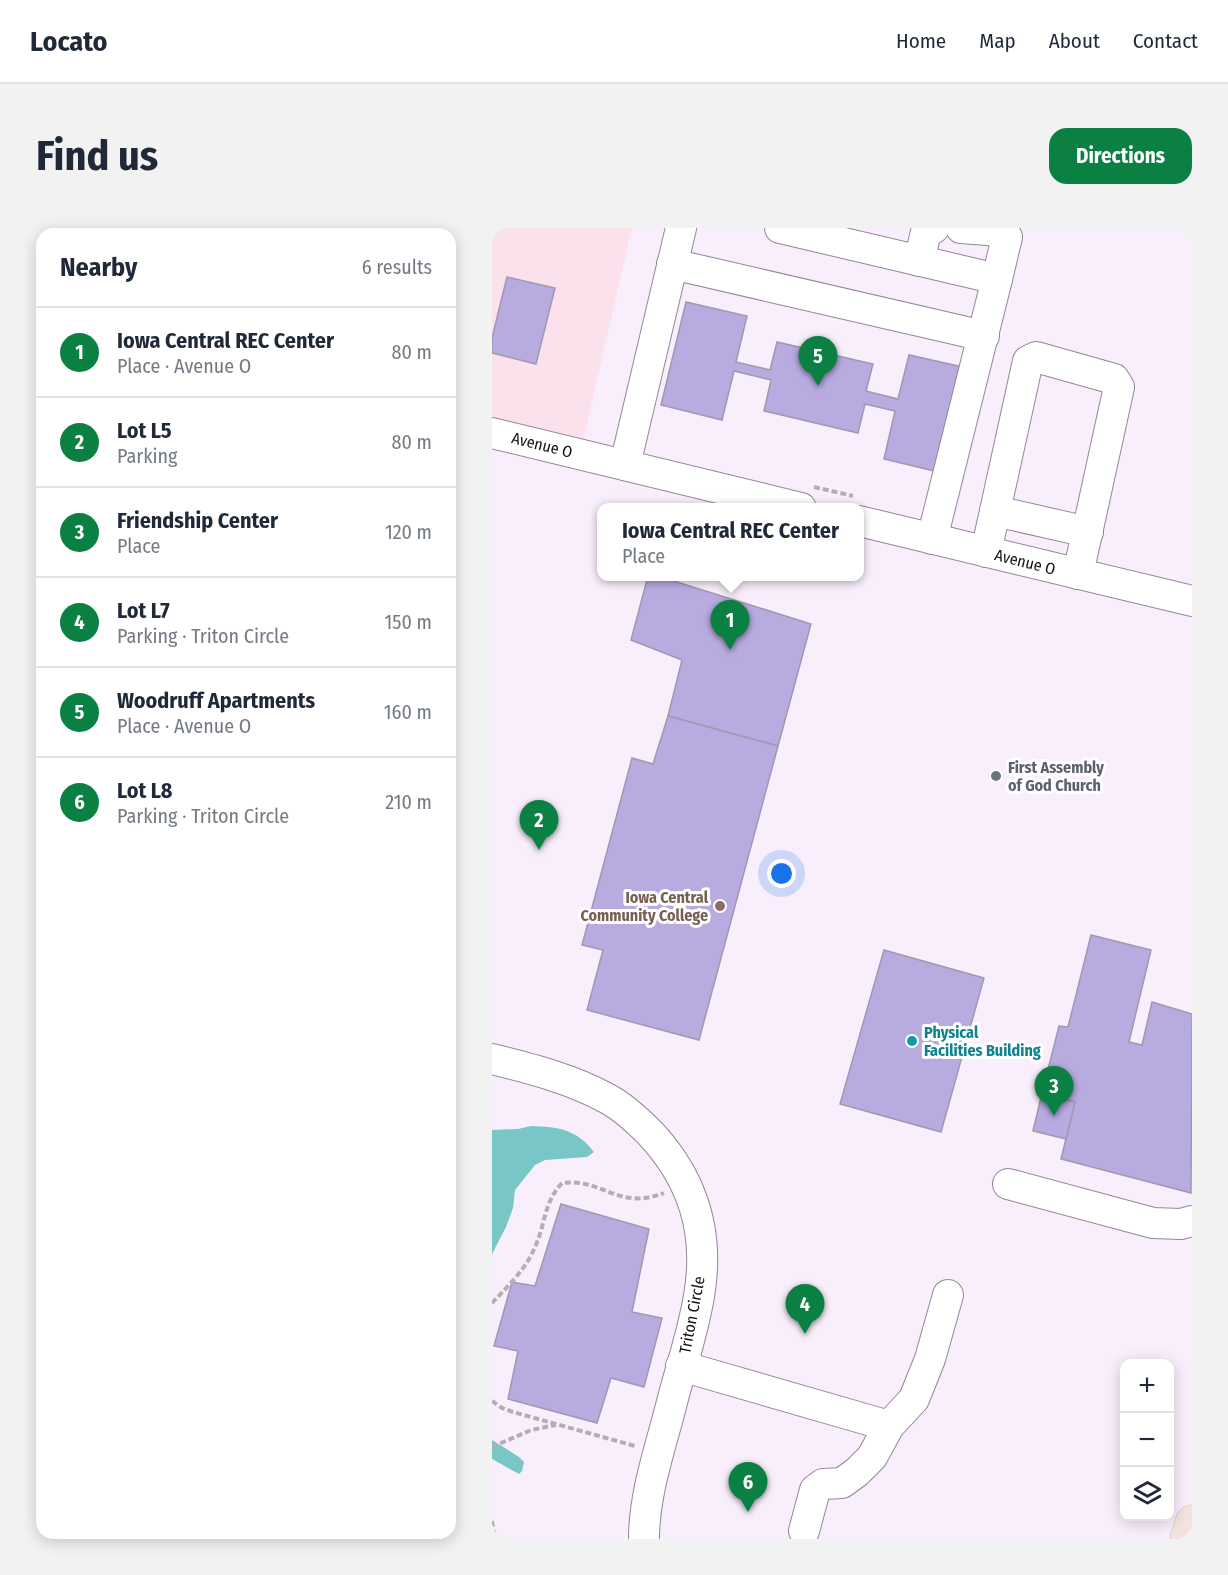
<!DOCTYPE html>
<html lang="en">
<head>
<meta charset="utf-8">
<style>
	:root { --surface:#fff; --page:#f2f2f3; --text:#1f2937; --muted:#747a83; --line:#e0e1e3; --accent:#0b8043 }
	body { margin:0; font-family:"Fira Sans Condensed",sans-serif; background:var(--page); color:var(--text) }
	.controls { position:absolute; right:18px; bottom:18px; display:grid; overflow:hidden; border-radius:12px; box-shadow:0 3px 15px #0003 }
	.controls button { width:54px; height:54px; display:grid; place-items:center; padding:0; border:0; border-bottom:2px solid var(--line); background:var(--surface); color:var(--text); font:30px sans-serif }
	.you { position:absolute; left:290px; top:646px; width:21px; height:21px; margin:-15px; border:4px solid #fff; border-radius:50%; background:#1a73e8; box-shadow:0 0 0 9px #1a73e833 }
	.badge { display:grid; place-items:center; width:39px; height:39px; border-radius:50%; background:var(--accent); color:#fff; font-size:20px; font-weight:700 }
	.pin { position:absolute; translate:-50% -50px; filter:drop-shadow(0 2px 3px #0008) }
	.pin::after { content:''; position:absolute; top:32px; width:21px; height:18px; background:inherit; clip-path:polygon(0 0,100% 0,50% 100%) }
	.popup { position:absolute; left:105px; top:275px; width:267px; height:78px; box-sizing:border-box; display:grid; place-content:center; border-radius:12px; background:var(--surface); filter:drop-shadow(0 2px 4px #0005); font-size:20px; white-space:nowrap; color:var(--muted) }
	.popup b { font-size:22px; color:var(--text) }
	.popup::after { content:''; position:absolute; left:50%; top:100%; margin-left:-12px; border:12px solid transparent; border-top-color:var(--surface) }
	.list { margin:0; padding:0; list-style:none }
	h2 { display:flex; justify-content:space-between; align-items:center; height:78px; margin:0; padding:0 24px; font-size:26px }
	h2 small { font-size:20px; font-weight:400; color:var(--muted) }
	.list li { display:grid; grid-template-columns:39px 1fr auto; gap:18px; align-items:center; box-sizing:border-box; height:90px; padding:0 24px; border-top:2px solid var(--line) }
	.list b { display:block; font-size:22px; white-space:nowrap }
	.list p { margin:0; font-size:20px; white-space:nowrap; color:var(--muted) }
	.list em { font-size:20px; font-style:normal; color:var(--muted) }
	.icon { flex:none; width:33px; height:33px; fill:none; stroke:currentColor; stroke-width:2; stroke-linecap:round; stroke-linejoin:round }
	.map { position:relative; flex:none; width:700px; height:1311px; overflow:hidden; border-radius:18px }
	header { display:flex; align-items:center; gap:36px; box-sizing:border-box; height:84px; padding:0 30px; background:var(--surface); border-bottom:2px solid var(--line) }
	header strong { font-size:28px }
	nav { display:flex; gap:33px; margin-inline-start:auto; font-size:21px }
	.intro { display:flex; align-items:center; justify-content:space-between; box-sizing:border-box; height:144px; padding:0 36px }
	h1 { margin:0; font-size:42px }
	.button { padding:15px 27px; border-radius:18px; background:var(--accent); color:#fff; font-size:21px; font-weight:700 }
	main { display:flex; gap:36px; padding:0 36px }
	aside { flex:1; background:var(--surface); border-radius:18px; box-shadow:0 3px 15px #0003 }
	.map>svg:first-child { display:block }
	.commercial { fill:#fae1eb }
	.water { fill:#79c6c7 }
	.building { fill:#b7abe0; stroke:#9e99b0; stroke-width:1.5 }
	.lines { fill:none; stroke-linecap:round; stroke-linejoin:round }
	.minor-casing { stroke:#958599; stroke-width:32 }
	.major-casing { stroke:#d5d4d5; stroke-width:35 }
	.path { stroke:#b4acb7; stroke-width:4; stroke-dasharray:6 3; stroke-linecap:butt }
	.minor { stroke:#fff; stroke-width:30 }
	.major { stroke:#f4e3dc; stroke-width:33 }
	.worship-dot { fill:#6b7280; stroke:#fff; stroke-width:2 }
	.education-dot { fill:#8d6e63; stroke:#fff; stroke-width:2 }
	.culture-dot { fill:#0f9aa8; stroke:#fff; stroke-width:2 }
	.labels { text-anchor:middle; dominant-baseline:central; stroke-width:6; stroke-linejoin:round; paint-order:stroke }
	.street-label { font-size:16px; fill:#151017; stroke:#fff }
	.worship-label { font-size:16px; font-weight:bold; fill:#5b616d; stroke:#fff; text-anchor:start }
	.education-label { font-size:16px; font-weight:bold; fill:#785e54; stroke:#fff; text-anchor:end }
	.culture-label { font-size:16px; font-weight:bold; fill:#0d838f; stroke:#fff; text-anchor:start }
</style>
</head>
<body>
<header>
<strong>Locato</strong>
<nav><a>Home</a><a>Map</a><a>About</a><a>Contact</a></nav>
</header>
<div class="intro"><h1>Find us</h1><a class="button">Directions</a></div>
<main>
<aside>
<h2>Nearby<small>6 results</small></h2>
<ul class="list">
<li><span class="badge">1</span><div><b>Iowa Central REC Center</b><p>Place · Avenue O</p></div><em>80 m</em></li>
<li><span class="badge">2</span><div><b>Lot L5</b><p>Parking</p></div><em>80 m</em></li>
<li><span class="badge">3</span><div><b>Friendship Center</b><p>Place</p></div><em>120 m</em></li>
<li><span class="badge">4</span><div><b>Lot L7</b><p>Parking · Triton Circle</p></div><em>150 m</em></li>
<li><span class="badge">5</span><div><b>Woodruff Apartments</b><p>Place · Avenue O</p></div><em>160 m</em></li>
<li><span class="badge">6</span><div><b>Lot L8</b><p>Parking · Triton Circle</p></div><em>210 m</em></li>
</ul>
</aside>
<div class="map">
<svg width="700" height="1311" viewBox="0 0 700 1311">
	<rect width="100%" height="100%" fill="#f9effc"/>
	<polygon class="commercial" points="0,0 140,0 91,213 0,192"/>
	<g class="water">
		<path d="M39,898C66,899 85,901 102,924L95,929L53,932L43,937L23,962L21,980L14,999L0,1026V902L26,901Z"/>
		<polygon points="0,1212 27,1229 32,1234 30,1243 27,1246 0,1231"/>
	</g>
	<g class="building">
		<polygon points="15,49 63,60 44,136 0,125 0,110"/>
		<polygon points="194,74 255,88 244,134 278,142 285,114 381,136 374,163 406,171 417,127 480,141 455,246 392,231 403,183 373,176 366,205 272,183 279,152 242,143 230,192 169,177"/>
		<polygon points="156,348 166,348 319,396 286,518 176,488 190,432 139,412"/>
		<polygon points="176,488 286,518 207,812 95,782 111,722 90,717 140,530 161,536"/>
		<polygon points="599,707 659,722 637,814 650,817 660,774 700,786 699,965 569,931 583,874 550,865 567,798 576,799"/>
		<polygon points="392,722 492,750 449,904 348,876"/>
		<polygon points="550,865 583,874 574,911 541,903"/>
		<polygon points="69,976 157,1001 140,1084 170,1090 152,1159 119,1150 105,1195 16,1171 26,1123 2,1118 20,1054 43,1058"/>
	</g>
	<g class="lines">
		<g class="minor-casing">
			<g id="minor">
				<polyline points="288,0 505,51 440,311"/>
				<polyline points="469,0 509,3 515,9 505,51"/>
				<polyline points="427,33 434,4 442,0"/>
				<polyline points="180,36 492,108"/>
				<polyline points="0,205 309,280"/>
				<polyline points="133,237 189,0"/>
				<polyline points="503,283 596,304"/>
				<polyline points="367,293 700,373"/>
				<polyline points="494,324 536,133 544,129 622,151 627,159 586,346"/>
				<path d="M0,831C40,841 80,851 116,871C131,879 145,892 158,905C201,951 218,1004 207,1068C201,1105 188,1142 179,1178C168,1221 152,1266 152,1311"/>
				<polyline points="516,956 661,995 689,996 700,993"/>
				<polyline points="189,1138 397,1198"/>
				<polyline points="312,1303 323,1262 331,1256 350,1255 365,1244 380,1229 397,1198 422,1171 438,1131 456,1067"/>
			</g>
		</g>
		<g class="major-casing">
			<polyline id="major" points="695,1311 700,1294"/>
		</g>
		<g class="path">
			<polyline points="322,259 361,268"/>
			<path d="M0,1075C16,1058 34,1041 43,1019C54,995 51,976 70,955C112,950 125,983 172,965"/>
			<polyline points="0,1173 10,1180 21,1184 143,1218"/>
			<polyline points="0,1219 39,1202 64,1197"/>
			<polyline points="0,1293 3,1311"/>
		</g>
		<use href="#minor" class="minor"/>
		<use href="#major" class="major"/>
	</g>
	<circle class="worship-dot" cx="504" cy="548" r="6"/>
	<circle class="education-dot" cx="228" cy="678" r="6"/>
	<circle class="culture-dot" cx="420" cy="813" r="6"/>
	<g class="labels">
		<g class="street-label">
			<text transform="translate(50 217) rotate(14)">Avenue O</text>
			<text transform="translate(533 334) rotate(14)">Avenue O</text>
			<text transform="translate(200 1087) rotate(-79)">Triton Circle</text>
		</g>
		<g class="worship-label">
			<text x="516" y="539">First Assembly<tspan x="516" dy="18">of God Church</tspan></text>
		</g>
		<g class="education-label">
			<text x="216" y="669">Iowa Central<tspan x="216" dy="18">Community College</tspan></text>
		</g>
		<g class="culture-label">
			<text x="432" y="804">Physical<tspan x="432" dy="18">Facilities Building</tspan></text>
		</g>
	</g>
</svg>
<div class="controls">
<button>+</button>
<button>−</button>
<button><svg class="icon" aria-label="layers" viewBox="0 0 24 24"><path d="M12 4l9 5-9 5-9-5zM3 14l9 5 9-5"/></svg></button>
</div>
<div class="you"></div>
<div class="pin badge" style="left:238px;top:422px">1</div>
<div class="popup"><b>Iowa Central REC Center</b>Place</div>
<div class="pin badge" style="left:47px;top:622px">2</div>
<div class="pin badge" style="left:562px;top:888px">3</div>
<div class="pin badge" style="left:313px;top:1106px">4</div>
<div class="pin badge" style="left:326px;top:158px">5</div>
<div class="pin badge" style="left:256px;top:1284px">6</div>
</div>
</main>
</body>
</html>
